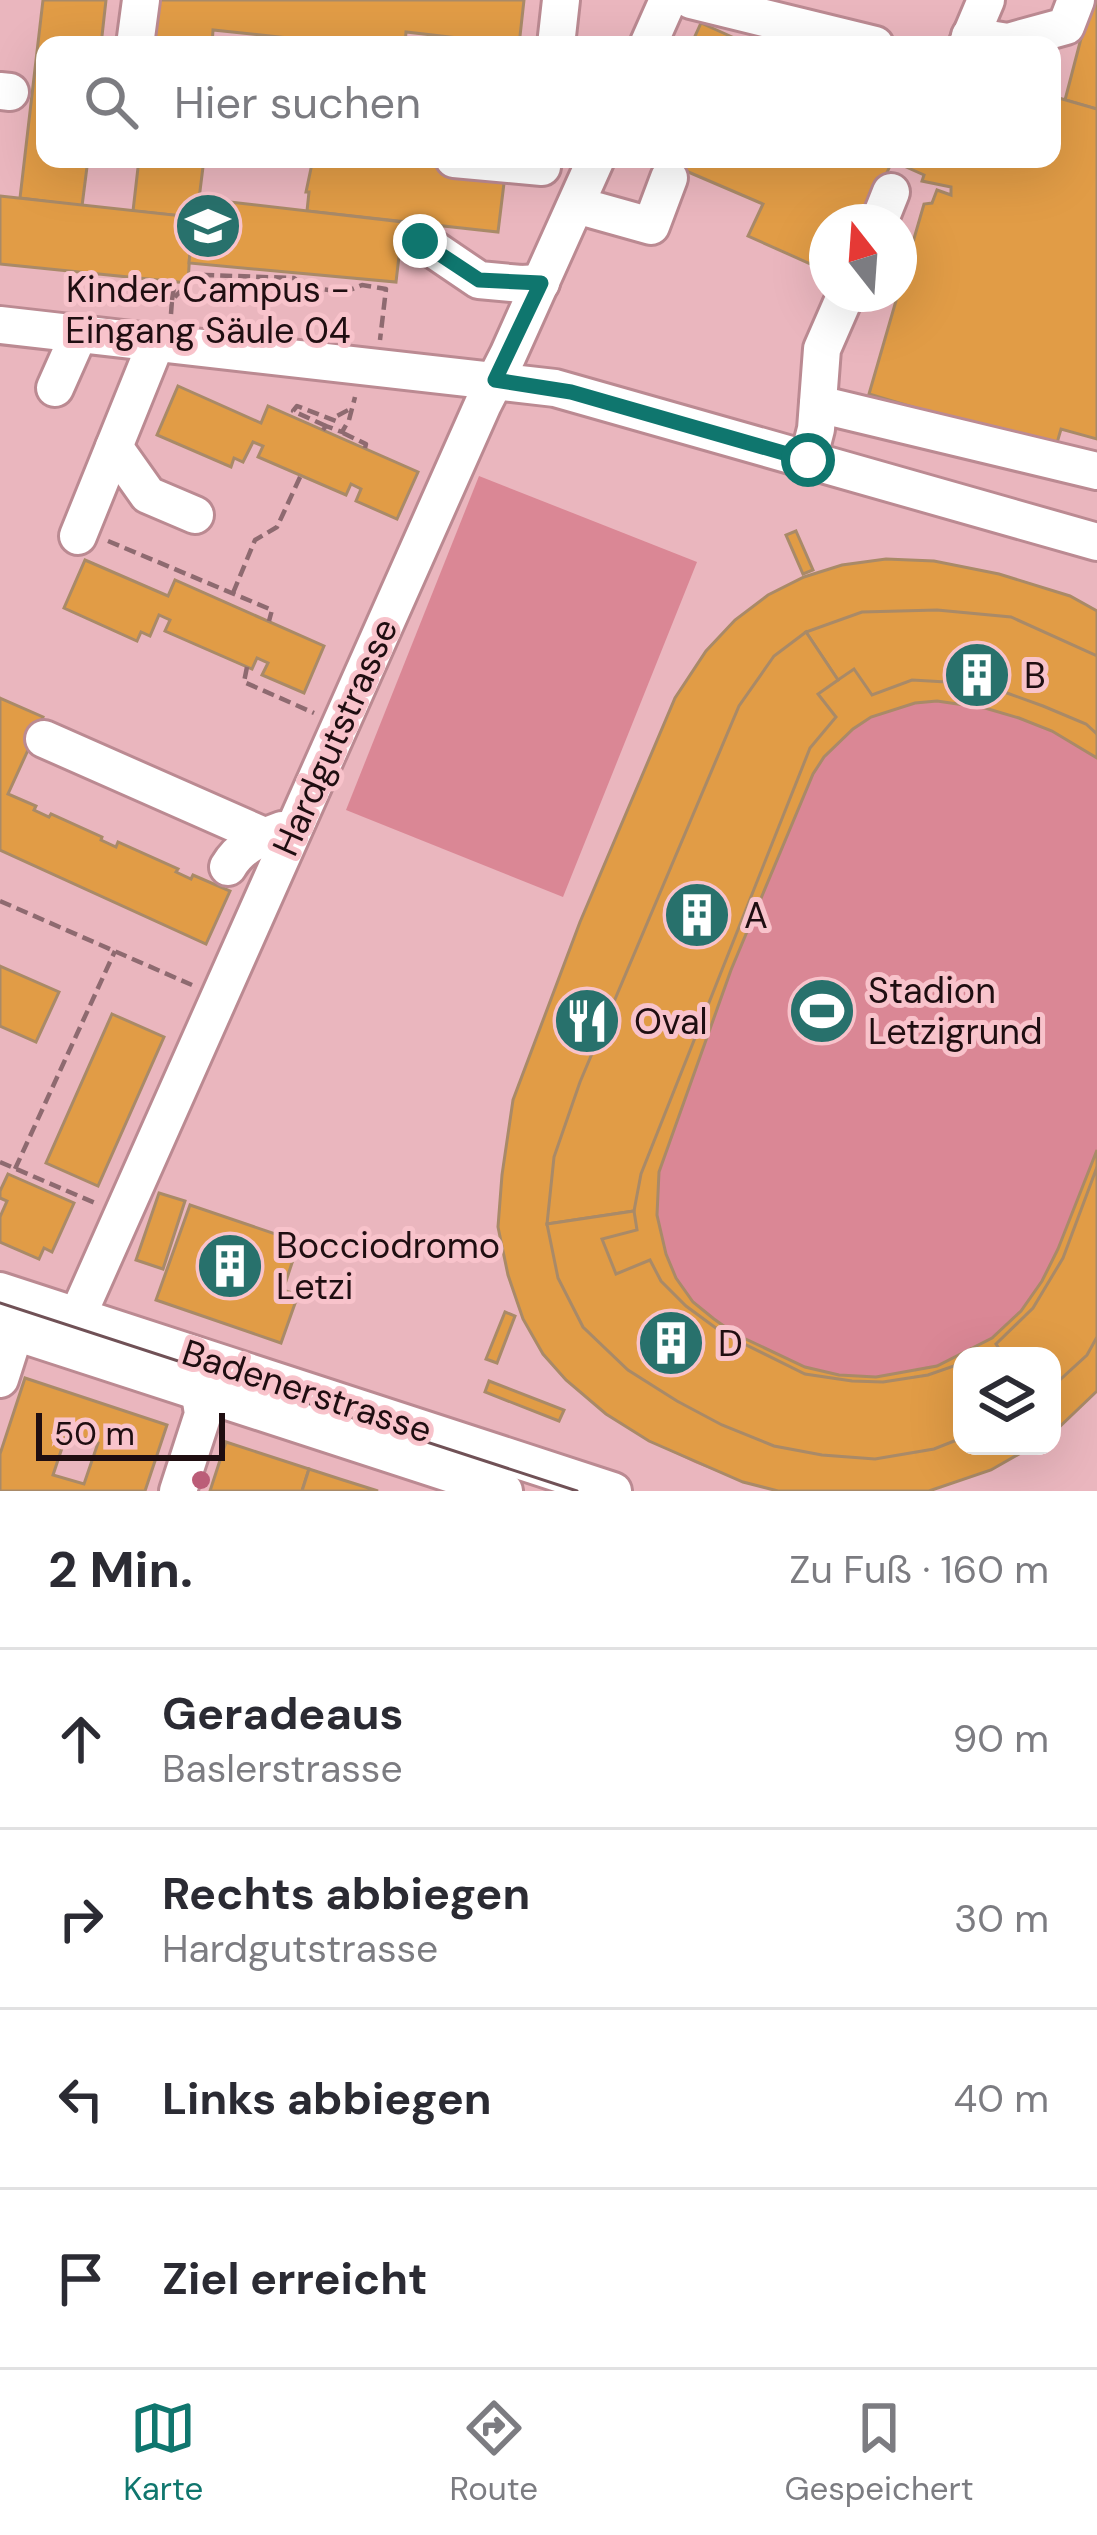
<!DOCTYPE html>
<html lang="de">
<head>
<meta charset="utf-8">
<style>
	:root { --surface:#fff; --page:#f7f7f7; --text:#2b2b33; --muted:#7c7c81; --line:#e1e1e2; --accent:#0f766e }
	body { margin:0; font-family:"DM Sans",sans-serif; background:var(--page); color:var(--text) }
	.controls { position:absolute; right:36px; bottom:36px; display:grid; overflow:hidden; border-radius:24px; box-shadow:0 12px 48px #0002 }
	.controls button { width:108px; height:108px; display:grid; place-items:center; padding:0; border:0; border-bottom:3px solid var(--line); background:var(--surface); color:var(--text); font:60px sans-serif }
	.compass { position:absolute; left:809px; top:204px; width:108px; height:108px; border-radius:50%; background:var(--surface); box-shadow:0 12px 48px #0002; rotate:343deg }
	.scale { position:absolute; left:36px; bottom:30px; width:189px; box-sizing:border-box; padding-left:12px; border:6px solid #1f0e11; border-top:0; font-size:33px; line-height:42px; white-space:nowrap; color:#1f0e11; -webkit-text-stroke:9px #f8c3cb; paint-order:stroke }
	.stop { position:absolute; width:36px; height:36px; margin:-27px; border:9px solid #0f766e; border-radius:50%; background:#fff }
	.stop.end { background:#0f766e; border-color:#fff; box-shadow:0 3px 12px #0008 }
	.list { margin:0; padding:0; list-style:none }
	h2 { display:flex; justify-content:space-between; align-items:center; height:156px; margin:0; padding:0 48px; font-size:51px }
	h2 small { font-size:39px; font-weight:400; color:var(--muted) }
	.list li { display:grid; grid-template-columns:78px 1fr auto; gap:36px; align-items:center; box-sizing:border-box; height:180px; padding:0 48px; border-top:3px solid var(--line) }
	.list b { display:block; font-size:45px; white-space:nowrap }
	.list p { margin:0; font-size:39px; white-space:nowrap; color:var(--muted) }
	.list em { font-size:39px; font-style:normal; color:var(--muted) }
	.icon { flex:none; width:66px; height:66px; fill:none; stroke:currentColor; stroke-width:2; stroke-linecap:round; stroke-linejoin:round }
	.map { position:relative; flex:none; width:1097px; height:1491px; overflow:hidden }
	.search { position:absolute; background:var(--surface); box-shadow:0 12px 48px #0002; left:36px; right:36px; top:36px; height:132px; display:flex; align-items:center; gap:30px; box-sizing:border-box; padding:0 42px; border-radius:24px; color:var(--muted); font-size:45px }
	.sheet { height:876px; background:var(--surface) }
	nav { display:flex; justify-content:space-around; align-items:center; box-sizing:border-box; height:168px; border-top:3px solid var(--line); background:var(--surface); font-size:33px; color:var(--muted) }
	nav a { display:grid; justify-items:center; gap:6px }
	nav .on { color:var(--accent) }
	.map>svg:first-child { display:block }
	.green { fill:#da8795 }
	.building { fill:#e19c46; stroke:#a98a68; stroke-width:3; fill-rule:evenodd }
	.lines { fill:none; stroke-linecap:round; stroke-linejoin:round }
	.minor-casing { stroke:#bb8a92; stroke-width:42 }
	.path { stroke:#8e6a70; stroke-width:4.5; stroke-dasharray:12 6; stroke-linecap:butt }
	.minor { stroke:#fff; stroke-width:36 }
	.tram { stroke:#705156; stroke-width:3 }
	.tree { fill:#bb5d78 }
	.route { stroke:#0f766e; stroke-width:15 }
	.labels { text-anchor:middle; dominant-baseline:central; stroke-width:10; stroke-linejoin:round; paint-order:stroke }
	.poi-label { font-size:36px; fill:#1f0e11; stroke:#f8c3cb; text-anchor:start }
	.street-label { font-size:36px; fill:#1f0e11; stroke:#f8c3cb }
</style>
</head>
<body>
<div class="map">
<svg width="1097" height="1491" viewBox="0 0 1097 1491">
	<rect width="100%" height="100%" fill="#eab6be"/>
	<g class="green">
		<polygon points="479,476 697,562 563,897 346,810"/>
		<path d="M886,559C959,562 1033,576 1097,611V1391L1052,1434V1356H962V1446H1033L991,1470L929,1491H778L743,1482L695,1463L649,1441L606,1414L566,1380L543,1354L523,1319L508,1275L498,1227L502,1175L580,922L675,698L706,651L735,620L768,595L804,577L842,565Z"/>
	</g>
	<g class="building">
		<polygon points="43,0 106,0 101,45 45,45 45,159 88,159 82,206 20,198"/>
		<polygon points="157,0 524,0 519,45 406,32 405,45 325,45 326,42 213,30 212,45 152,45"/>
		<polygon points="1091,0 1097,0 1097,109 1065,100"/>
		<polygon points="701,23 750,45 691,45"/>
		<polygon points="1052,96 1097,109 1097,439 1061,429 1055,450 869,394 924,204 932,203 937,190 951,195 951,187 922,181 924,175 895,162 896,159 1052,159"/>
		<polygon points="139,159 204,159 199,199 195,198 192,217 133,211"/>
		<polygon points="313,159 372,159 505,175 498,232 307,211 309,192 306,192"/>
		<polygon points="658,159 893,159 865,222 827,222 827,239 815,266 748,236 763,204"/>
		<polygon points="0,196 192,217 188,283 0,264"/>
		<polygon points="195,198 403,222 396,282 189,263"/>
		<polygon points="178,386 261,423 268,406 418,472 397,519 356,501 361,489 351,484 346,495 258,457 263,446 253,442 243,462 234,458 231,467 157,435"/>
		<polygon points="796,531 813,570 803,574 786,535"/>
		<polygon points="886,559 934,561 999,574 1070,596 1097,611 1097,758 1052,731 1019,718 985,708 937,701 915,703 871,717 853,729 824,757 813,774 731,970 659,1172 657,1215 666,1254 676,1278 693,1302 714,1319 735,1334 805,1367 839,1375 876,1377 937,1366 992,1338 1021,1311 1042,1281 1058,1249 1097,1150 1097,1391 1052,1434 1052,1356 962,1356 962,1446 1033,1446 991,1470 929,1491 778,1491 743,1482 649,1441 606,1414 566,1380 543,1354 523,1319 508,1275 498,1227 502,1175 513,1100 580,922 675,698 706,651 735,620 768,595 804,577 842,565"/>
		<polygon points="85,560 168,596 175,580 324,646 304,693 262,675 268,663 257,658 252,669 165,631 170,620 159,615 150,636 141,632 137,641 64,608"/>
		<polygon points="937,610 1011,617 1097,656 1097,734 1086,724 1043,706 1007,693 964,683 912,680 872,695 854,669 838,680 806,632 862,612"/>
		<polygon points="806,632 838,680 818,694 836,717 810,748 641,1174 634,1211 547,1224 554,1157 580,1082 739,706 774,656"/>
		<polygon points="0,698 43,717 8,794 36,806 34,810 49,817 51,814 102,837 101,840 116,847 118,842 178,869 176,872 191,879 193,875 230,891 206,944 0,850"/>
		<polygon points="0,966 59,992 36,1042 0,1026"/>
		<polygon points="112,1014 164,1037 98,1186 46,1163"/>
		<polygon points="1097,1167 1097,1337 1087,1355 1052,1387 1052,1356 1004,1356 996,1344 1033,1308 1063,1258"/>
		<polygon points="8,1174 74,1203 52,1252 44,1248 39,1259 0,1242 0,1217 7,1201 0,1198 0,1191"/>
		<polygon points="159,1193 185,1201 163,1269 136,1260"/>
		<polygon points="190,1205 299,1242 283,1290 298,1295 281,1343 156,1300"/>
		<polygon points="634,1211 637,1230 602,1239 616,1274 650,1260 661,1281 686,1306 724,1334 805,1374 852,1381 883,1382 928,1375 962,1363 962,1438 934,1449 875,1459 822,1455 774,1446 722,1425 677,1401 628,1370 583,1327 558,1278 547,1224"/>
		<polygon points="505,1312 515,1316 497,1363 486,1359"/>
		<path d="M25,1378L167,1425L145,1491H0V1454ZM67,1433L98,1443L84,1484L53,1475Z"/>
		<polygon points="489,1381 564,1410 559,1421 485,1392"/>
		<polygon points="226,1442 309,1469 302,1491 210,1491"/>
		<polygon points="309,1469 343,1480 378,1491 302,1491"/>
	</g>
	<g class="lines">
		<g class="minor-casing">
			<g id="minor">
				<polyline points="691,0 875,45"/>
				<polyline points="970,36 1008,42 1066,26 1076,0"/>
				<polyline points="135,45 141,0"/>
				<polyline points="556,45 561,0"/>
				<polyline points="648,45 668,0"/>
				<polyline points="967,45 986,0"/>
				<polyline points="0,91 10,92"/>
				<polyline points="454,159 542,167"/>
				<polyline points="576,205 651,226 669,178"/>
				<polyline points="879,222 891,192"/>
				<polyline points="420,240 479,280 521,284 541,283"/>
				<polyline points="0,325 555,388 1097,542"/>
				<polyline points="55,388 79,334"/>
				<polyline points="818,404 1097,471"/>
				<polyline points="114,447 148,495 195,515"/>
				<polyline points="808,460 816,429 822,349 846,294"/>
				<polyline points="78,536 156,343"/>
				<polyline points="44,739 264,836"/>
				<path d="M228,867C240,846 260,838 282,830"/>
				<polyline points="0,1291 613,1491"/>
				<polyline points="77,1317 483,404 508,355 596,159"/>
				<polyline points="0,1327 504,1491"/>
				<polyline points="0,1379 15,1332"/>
				<polyline points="178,1491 203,1414 201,1401 204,1394"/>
			</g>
		</g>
		<g class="path">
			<polyline points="172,300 175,282"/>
			<polyline points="171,314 172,300 193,278 205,275 294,278 305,287 345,292 362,285 386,289 380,340"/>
			<polyline points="326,426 293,411 297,406 336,421 337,416 352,408"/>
			<polyline points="323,430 326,426 342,432 349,420 355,397"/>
			<polyline points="343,433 366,444 365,448"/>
			<polyline points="108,541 272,610 269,621"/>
			<polyline points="233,593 255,540 277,527 301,475"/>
			<polyline points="247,667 244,682 314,713"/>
			<polyline points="0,901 192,985"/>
			<polyline points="0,1162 95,1203"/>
			<polyline points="15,1169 115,951"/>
		</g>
		<use href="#minor" class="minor"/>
		<polyline class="tram" points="0,1303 577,1491"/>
	</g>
	<circle class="tree" cx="201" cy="1480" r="9"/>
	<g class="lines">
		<polyline class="route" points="420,241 479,280 541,283 495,380 571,392 808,460"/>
	</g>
	<defs>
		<g id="school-disc" transform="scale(3.45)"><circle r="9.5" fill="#28716c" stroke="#f8c3cb"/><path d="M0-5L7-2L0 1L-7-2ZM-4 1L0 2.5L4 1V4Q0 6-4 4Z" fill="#fff"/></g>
		<g id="building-disc" transform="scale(3.45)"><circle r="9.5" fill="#28716c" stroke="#f8c3cb"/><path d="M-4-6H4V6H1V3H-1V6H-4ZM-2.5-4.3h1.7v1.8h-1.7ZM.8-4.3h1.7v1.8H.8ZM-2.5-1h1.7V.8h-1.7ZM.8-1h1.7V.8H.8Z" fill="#fff"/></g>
		<g id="stadium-disc" transform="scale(3.45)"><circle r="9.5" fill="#28716c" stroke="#f8c3cb"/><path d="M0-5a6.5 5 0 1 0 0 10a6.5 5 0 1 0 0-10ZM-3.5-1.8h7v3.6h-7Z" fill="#fff"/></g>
		<g id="restaurant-disc" transform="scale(3.45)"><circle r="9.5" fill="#28716c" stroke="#f8c3cb"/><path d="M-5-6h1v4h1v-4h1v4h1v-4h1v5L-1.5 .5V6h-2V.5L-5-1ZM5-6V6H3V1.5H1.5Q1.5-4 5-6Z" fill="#fff"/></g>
	</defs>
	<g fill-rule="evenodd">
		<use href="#school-disc" x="208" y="226"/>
		<use href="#building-disc" x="977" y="675"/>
		<use href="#building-disc" x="697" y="915"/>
		<use href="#stadium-disc" x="822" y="1011"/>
		<use href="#restaurant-disc" x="587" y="1021"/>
		<use href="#building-disc" x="230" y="1266"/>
		<use href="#building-disc" x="671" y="1343"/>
	</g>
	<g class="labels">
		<g class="poi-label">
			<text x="208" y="289" text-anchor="middle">Kinder Campus -<tspan x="208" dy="41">Eingang Säule 04</tspan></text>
			<text x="1024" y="675">B</text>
			<text x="744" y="915">A</text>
			<text x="868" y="990">Stadion<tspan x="868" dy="41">Letzigrund</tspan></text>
			<text x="634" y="1021">Oval</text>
			<text x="276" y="1245">Bocciodromo<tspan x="276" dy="41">Letzi</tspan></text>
			<text x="718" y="1343">D</text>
		</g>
		<g class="street-label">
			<text transform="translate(335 737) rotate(-66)">Hardgutstrasse</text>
			<text transform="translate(307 1391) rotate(18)">Badenerstrasse</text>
		</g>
	</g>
</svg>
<div class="controls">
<button><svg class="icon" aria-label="layers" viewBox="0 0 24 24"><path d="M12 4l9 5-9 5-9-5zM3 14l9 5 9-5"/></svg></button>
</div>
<svg class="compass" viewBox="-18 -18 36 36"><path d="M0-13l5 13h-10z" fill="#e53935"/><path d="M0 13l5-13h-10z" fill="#7c7c81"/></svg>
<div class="scale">50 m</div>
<div class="stop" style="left:808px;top:460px"></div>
<div class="stop end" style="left:420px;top:241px"></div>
<div class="search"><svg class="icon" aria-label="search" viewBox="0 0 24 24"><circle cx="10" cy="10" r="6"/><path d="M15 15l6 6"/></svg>Hier suchen</div>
</div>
<section class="sheet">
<h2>2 Min.<small>Zu Fuß · 160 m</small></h2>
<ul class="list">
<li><svg class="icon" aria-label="ahead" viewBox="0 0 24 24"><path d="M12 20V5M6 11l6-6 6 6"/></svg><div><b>Geradeaus</b><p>Baslerstrasse</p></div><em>90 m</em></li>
<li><svg class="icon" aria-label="right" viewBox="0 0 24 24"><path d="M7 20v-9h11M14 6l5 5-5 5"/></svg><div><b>Rechts abbiegen</b><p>Hardgutstrasse</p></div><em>30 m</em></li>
<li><svg class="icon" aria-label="left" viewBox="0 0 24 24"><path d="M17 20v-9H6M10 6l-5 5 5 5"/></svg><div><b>Links abbiegen</b></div><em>40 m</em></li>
<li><svg class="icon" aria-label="arrive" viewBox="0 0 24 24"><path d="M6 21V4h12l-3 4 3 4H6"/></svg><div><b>Ziel erreicht</b></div></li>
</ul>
</section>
<nav>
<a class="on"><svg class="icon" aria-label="map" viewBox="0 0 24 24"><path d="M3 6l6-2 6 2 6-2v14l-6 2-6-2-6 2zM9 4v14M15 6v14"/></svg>Karte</a>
<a><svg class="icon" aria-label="directions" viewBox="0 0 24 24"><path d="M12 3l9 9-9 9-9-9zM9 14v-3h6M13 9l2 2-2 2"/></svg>Route</a>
<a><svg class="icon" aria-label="saved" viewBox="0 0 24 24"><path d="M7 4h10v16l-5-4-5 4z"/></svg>Gespeichert</a>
</nav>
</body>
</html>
